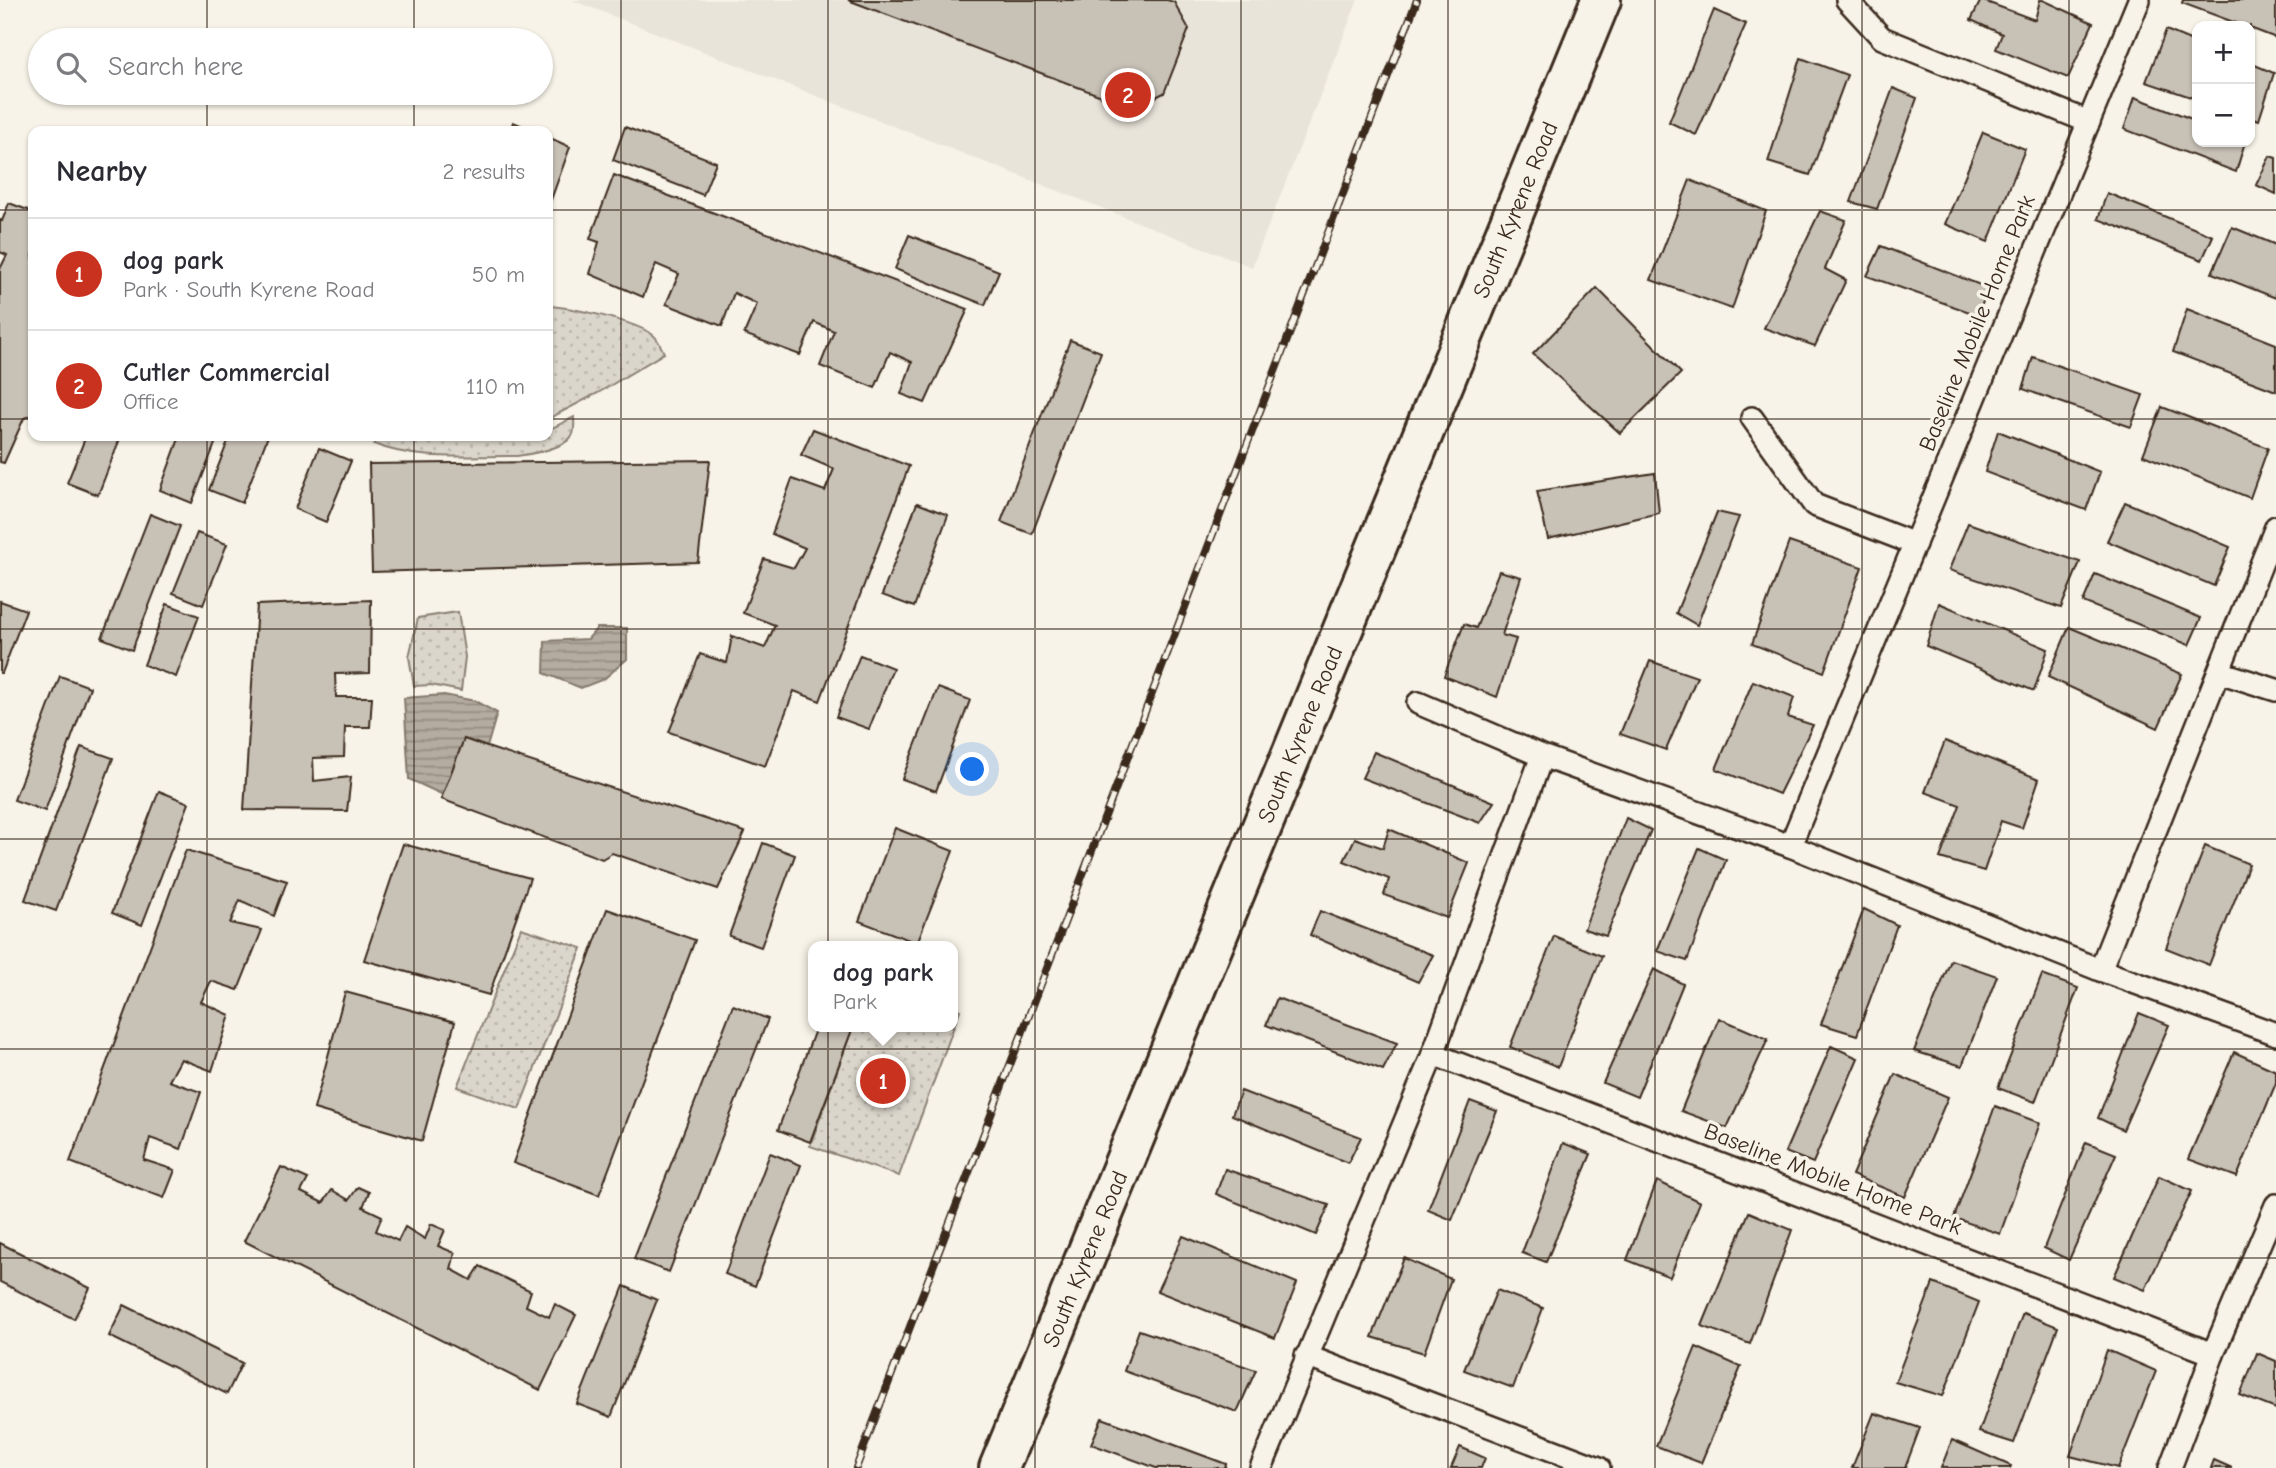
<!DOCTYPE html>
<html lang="en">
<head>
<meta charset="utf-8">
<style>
	:root { --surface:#fff; --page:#f2f2f3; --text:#2b2b33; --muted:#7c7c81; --line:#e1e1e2; --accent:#c8321e }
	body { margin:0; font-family:"Comic Neue",sans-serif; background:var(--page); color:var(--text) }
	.controls { position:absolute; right:21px; top:21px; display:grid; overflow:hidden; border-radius:14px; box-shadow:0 2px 5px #0004 }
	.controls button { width:63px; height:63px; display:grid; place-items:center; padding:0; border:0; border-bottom:2px solid var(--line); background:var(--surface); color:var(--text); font:35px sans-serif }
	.you { position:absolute; left:973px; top:770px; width:24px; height:24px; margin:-18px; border:5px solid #fff; border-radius:50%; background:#1a73e8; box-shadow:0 0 0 10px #1a73e833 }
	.badge { display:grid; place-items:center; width:46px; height:46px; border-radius:50%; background:var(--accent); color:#fff; font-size:23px; font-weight:700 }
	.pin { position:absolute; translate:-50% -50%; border:4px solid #fff; box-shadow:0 2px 7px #0006 }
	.popup { position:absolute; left:808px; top:941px; width:150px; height:91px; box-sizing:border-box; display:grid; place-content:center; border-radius:14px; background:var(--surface); filter:drop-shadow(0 2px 5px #0005); font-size:23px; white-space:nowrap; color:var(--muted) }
	.popup b { font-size:26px; color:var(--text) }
	.popup::after { content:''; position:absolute; left:50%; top:100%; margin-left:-14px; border:14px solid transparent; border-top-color:var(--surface) }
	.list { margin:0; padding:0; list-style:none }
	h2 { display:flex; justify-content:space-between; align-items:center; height:91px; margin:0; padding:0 28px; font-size:30px }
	h2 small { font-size:23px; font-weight:400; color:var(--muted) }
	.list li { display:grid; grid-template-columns:46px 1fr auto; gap:21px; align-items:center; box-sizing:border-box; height:112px; padding:0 28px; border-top:2px solid var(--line) }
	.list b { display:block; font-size:26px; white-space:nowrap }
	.list p { margin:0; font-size:23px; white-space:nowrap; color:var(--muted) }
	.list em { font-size:23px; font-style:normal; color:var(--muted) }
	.icon { flex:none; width:38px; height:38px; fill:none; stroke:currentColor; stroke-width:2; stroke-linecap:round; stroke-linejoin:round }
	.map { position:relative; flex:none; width:2276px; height:1468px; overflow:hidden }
	.search { position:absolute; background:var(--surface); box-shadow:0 2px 5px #0004; left:28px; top:28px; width:525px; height:77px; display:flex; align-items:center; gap:18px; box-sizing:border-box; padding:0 24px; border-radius:38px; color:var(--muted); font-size:26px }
	.panel { position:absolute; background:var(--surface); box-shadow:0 2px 5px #0004; left:28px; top:126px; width:525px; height:315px; border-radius:14px }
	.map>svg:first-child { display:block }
	.built { fill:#e9e4d9 }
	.park { fill:url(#park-dots); stroke:#8b8074; stroke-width:2 }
	.water { fill:url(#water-rules); stroke:#84786c; stroke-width:2 }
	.building { fill:#c8c1b6; stroke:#3b2a1e; stroke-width:2 }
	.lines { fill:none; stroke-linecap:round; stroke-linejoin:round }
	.lane-casing { stroke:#3b2a1e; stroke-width:26 }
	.street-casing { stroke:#3b2a1e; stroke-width:44 }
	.lane { stroke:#f7f3e8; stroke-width:21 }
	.street { stroke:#f7f3e8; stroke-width:38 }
	.rail-casing { stroke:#3b2a1e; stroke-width:8 }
	.rail { stroke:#f7f3e8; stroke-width:5; stroke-dasharray:16; stroke-linecap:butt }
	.grid { fill:none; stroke:#3b2a1e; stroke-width:2; stroke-opacity:0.55 }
	.labels { text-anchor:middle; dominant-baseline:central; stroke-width:7; stroke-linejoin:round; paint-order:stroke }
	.street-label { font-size:23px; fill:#3b2a1e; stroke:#f7f3e8 }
</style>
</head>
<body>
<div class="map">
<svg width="2276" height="1468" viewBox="0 0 2276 1468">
	<defs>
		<pattern id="park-dots" width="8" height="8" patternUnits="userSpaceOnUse" patternTransform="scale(1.75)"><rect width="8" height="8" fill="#dbd6cb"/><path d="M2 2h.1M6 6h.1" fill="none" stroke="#bdb8ae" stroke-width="1.8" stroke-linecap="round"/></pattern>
		<pattern id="water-rules" width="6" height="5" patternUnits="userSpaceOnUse" patternTransform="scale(1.75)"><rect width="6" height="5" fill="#b4aca0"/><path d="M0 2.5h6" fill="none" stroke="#948c82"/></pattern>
	</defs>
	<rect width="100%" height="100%" fill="#f7f3e8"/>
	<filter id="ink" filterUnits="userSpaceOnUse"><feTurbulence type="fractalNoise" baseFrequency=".0143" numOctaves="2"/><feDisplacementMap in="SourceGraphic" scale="14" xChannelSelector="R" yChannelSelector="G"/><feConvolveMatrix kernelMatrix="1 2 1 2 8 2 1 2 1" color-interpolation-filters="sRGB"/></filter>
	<g filter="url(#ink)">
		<polygon class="built" points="572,0 1358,0 1252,267"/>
		<g class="park">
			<path d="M548,306C570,307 635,321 653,335C658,338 661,347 664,353L598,393L548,419Z"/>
			<path d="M574,417C574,422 575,429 573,434C567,448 531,454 517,456C471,455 418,462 374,444L379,436H548V430Z"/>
			<polygon points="458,612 465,657 461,691 431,685 414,686 409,657 418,618"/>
			<polygon points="521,928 582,948 519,1109 457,1087"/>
			<polygon points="953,1007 960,1010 899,1176 810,1146 853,1027 953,1027"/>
		</g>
		<g class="water">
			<polygon points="597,628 627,628 627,659 604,679 581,688 544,673 545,641 588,639"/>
			<polygon points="444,695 475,701 497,713 487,747 464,739 443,795 409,779 404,698"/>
		</g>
		<g class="building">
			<polygon points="848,0 1167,0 1174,2 1189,29 1164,93 1133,108"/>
			<polygon points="1981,0 2035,20 2040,0 2043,0 2093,23 2068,78 1996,49 2002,34 1971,20"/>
			<polygon points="2183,0 2276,0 2276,38 2250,28 2250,26 2244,26 2182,3"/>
			<polygon points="1714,10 1746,24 1696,135 1669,122"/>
			<polygon points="2166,30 2197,43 2197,99 2146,82"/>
			<polygon points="1801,58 1847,75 1810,175 1768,162"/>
			<polygon points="2250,63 2274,73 2259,120 2250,117"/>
			<polygon points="1893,88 1917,98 1877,209 1851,202"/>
			<polygon points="2135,97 2197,121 2197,142 2245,142 2236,172 2124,129"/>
			<polygon points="513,122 535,131 510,131"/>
			<polygon points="625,127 716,162 703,195 613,160"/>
			<polygon points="1983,132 2025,149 1988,242 1945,224"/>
			<polygon points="548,137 570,147 548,208"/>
			<polygon points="2270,156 2276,158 2276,194 2256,185"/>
			<polygon points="614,175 968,309 925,403 901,394 912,362 890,352 875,388 820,366 834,331 814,322 800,355 744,334 757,304 734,293 722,326 666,304 679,274 656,264 643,297 590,274 599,242 590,239"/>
			<polygon points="1690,180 1766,211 1732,309 1651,280"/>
			<polygon points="2107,193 2213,236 2202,260 2098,219"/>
			<polygon points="9,203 33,212 33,415 24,418 4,463 0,462 0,269 7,255 0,252 0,220 2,221"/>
			<polygon points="1820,211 1846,220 1825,269 1846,280 1815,346 1764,328"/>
			<polygon points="2232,227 2276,245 2276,298 2212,273"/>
			<polygon points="909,235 999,271 985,305 895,269"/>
			<polygon points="1881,246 1988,288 1978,315 1867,276"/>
			<polygon points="1597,288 1681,373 1620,433 1533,354"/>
			<polygon points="2187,309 2276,344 2276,391 2173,352"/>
			<polygon points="1070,340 1101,352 1032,534 1001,522"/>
			<polygon points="2033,357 2143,395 2131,427 2023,389"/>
			<polygon points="2162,407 2268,448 2250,498 2143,455"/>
			<polygon points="813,429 909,466 820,701 794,691 765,766 669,732 700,654 727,663 732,636 765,648 775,625 743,613 764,559 794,568 805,548 772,534 792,479 825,491 834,469 801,455"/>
			<polygon points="1998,431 2100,472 2086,510 1985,472"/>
			<polygon points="86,436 121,436 98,495 67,483"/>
			<polygon points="180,436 218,436 192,503 160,490"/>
			<polygon points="230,436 268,436 242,503 209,490"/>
			<polygon points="319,448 351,461 326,522 295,509"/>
			<polygon points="710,460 698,562 372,572 369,464"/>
			<polygon points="1655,473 1659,513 1548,539 1537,491"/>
			<polygon points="2125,502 2230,547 2214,586 2107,541"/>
			<polygon points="917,503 948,515 914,607 882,595"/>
			<polygon points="1717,512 1739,517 1697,625 1676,613"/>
			<polygon points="150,514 180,526 132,650 102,638"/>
			<polygon points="1968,523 2080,562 2061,608 1949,570"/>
			<polygon points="197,533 227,544 203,605 173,593"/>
			<polygon points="1789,542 1862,567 1824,672 1752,644"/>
			<polygon points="1499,571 1521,577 1502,635 1516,639 1497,697 1444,676 1464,624 1476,628"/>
			<polygon points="2095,574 2201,618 2189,645 2083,602"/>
			<polygon points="371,600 370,673 335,674 336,697 372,697 370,727 345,727 344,757 313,758 314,781 351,777 347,811 244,810 257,605"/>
			<polygon points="0,601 26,610 2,673 0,673"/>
			<polygon points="1939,603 2048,649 2034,691 1926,646"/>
			<polygon points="167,604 199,616 176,677 144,665"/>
			<polygon points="2069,627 2182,674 2158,728 2048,677"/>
			<polygon points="860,655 893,668 869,729 836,717"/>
			<polygon points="1650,661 1697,677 1666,750 1620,734"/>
			<polygon points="60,676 90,687 45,811 14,800"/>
			<polygon points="1753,681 1794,697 1788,717 1813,725 1779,794 1716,769"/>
			<polygon points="938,688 970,700 936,791 902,779"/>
			<polygon points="464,739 487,747 745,832 718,889 612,853 602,859 441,799"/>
			<polygon points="1945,741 2039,779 2022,828 2001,821 1984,871 1940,858 1960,805 1925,792"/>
			<polygon points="81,747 113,758 56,911 25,900"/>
			<polygon points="1374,752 1494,802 1480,823 1362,778"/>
			<polygon points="159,791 189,803 142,925 112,913"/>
			<polygon points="1626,818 1651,830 1606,936 1584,929"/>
			<polygon points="895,828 953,851 917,943 859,921"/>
			<polygon points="1389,829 1469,863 1447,918 1384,895 1389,879 1344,861 1355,838 1383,848"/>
			<polygon points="763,843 795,855 761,947 729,936"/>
			<polygon points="403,844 530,878 489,995 364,960"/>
			<polygon points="2205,846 2249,864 2209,965 2166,948"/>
			<polygon points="1699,848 1726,860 1687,961 1657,951"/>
			<polygon points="186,850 287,881 274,916 240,900 230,923 262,930 238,990 211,981 201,1002 230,1015 212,1071 181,1059 169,1081 201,1092 181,1149 150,1138 144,1160 175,1170 164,1198 70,1162"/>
			<polygon points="607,909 695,940 599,1195 513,1163"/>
			<polygon points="1864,909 1897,925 1857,1035 1821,1024"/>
			<polygon points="1320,911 1433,955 1418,982 1310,935"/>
			<polygon points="1554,936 1602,956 1558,1067 1510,1047"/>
			<polygon points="1951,960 1997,976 1962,1066 1914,1051"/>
			<polygon points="1654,969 1683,984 1637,1097 1603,1083"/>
			<polygon points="2042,975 2078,988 2035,1102 1998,1088"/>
			<polygon points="345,992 455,1022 422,1141 314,1109"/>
			<polygon points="1277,998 1397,1043 1383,1070 1266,1025"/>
			<polygon points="733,1005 768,1019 669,1272 634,1259"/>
			<polygon points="2139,1013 2169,1025 2123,1130 2098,1118"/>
			<polygon points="1719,1018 1768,1039 1727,1128 1681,1111"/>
			<polygon points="816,1027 853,1027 810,1142 778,1130"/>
			<polygon points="1831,1046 1858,1058 1813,1163 1785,1152"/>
			<polygon points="2234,1052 2276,1071 2276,1083 2237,1177 2188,1159"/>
			<polygon points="1895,1074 1948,1097 1905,1197 1852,1175"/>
			<polygon points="1241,1091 1361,1137 1348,1163 1232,1115"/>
			<polygon points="1470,1101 1497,1111 1452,1220 1428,1210"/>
			<polygon points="1995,1106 2040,1123 2000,1234 1954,1218"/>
			<polygon points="2086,1142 2116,1154 2069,1260 2044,1248"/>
			<polygon points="1563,1143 1591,1154 1546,1262 1522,1253"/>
			<polygon points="770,1153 801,1165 755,1286 725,1274"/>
			<polygon points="281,1167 308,1179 301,1192 323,1203 332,1190 349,1200 358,1187 369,1192 363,1207 382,1216 376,1231 398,1241 405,1227 425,1239 431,1224 445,1230 438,1246 455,1253 451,1269 471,1280 480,1266 531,1291 526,1306 549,1317 555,1304 576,1315 540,1390 244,1241"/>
			<polygon points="1225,1169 1329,1205 1316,1235 1216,1194"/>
			<polygon points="2159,1176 2192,1191 2145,1290 2114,1277"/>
			<polygon points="1657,1181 1700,1202 1670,1277 1627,1260"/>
			<polygon points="1749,1212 1792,1230 1750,1344 1702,1326"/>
			<polygon points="1183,1236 1297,1283 1275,1338 1157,1291"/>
			<polygon points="0,1243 90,1288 74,1319 0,1282"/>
			<polygon points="1404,1258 1451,1279 1424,1353 1372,1337"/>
			<polygon points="1933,1283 1979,1302 1943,1396 1895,1382"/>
			<polygon points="624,1286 657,1300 611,1417 577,1404"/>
			<polygon points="1497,1290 1543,1308 1513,1388 1464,1370"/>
			<polygon points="124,1305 242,1363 227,1394 109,1336"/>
			<polygon points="2023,1313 2058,1327 2014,1443 1979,1432"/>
			<polygon points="1139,1330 1256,1370 1237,1412 1124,1371"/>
			<polygon points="1696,1347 1741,1367 1701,1463 1656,1446"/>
			<polygon points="2107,1350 2156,1371 2118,1468 2070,1456"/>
			<polygon points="2257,1353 2276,1361 2276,1409 2240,1395"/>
			<polygon points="1874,1413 1920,1428 1905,1468 1852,1468"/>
			<polygon points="1102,1418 1226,1464 1225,1468 1156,1468 1091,1444"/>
			<polygon points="1952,1440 2011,1466 2010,1468 1941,1468"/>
			<polygon points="1460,1447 1485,1458 1481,1468 1451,1468"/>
			<polygon points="2214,1460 2232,1468 2211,1468"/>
		</g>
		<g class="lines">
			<g class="lane-casing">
				<g id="lane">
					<polyline points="1847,0 1882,38 2089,122"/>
					<polyline points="1752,418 1814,505 1915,544"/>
					<polyline points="2219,672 2276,690"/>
					<polyline points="1418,703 1542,756 1790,846 2100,970 2276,1034"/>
					<polyline points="1790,846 2139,0"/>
					<polyline points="2100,970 2276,527"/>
					<polyline points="1433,1054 2213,1354"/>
					<polyline points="1306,1356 1599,1468"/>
					<polyline points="1261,1468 1433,1054 1542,756"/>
					<polyline points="2170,1468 2213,1354 2276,1205"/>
				</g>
			</g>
			<g class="street-casing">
				<g id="street">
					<path id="s1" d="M999,1468L1601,0"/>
				</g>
			</g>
			<use href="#lane" class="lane"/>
			<use href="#street" class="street"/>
			<g class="rail-casing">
				<polyline id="rail" points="856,1468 1417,0"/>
			</g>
			<use href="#rail" class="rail"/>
		</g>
	</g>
	<path class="grid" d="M207,0V40M414,0V40M621,0V1468M828,0V1468M1035,0V1468M1241,0V1468M1448,0V1468M1655,0V1468M1862,0V1468M2069,0V1468M207,93V131M414,93V131M0,210H33M548,210H2276M0,419H33M548,419H2276M207,436V1468M414,436V1468M0,629H2276M0,839H2276M0,1049H2276M0,1258H2276"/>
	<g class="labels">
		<g class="street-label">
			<text stroke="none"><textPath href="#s1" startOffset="1360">South Kyrene Road</textPath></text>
			<text transform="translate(1977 323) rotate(-68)">Baseline Mobile Home Park</text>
			<text stroke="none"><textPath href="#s1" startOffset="793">South Kyrene Road</textPath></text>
			<text transform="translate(1833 1179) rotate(21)">Baseline Mobile Home Park</text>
			<text stroke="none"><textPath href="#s1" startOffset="226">South Kyrene Road</textPath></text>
		</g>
	</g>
</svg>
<div class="controls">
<button>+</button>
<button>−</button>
</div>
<div class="you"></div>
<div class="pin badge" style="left:883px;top:1081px">1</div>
<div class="popup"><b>dog park</b>Park</div>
<div class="pin badge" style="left:1128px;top:95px">2</div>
<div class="search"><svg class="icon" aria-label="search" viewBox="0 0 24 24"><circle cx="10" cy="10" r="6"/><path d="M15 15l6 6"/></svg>Search here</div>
<section class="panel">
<h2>Nearby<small>2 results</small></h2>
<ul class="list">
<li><span class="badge">1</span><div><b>dog park</b><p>Park · South Kyrene Road</p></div><em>50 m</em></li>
<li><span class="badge">2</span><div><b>Cutler Commercial</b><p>Office</p></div><em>110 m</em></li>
</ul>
</section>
</div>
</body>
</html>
